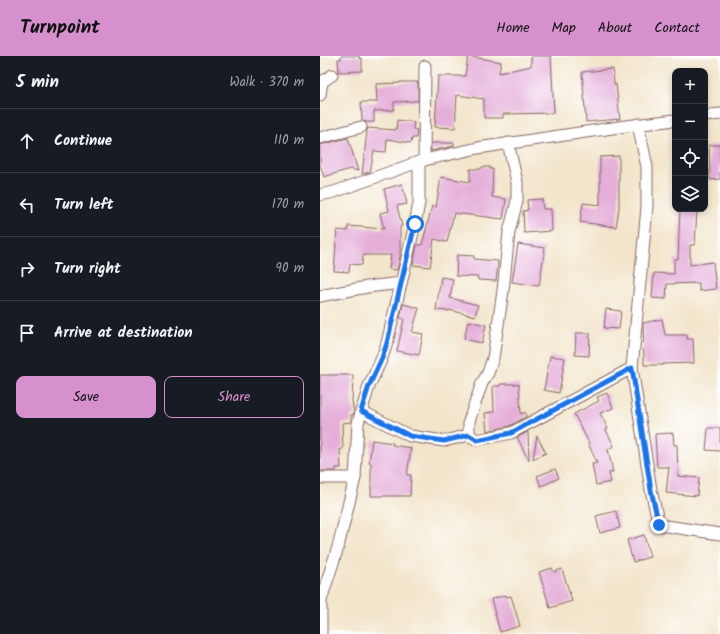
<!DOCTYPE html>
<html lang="en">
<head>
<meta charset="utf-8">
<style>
	:root { --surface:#171b24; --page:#20242c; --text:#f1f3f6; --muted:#9ea1a6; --line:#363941; --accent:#d690ce }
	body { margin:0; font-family:Kalam,sans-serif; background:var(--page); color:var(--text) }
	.controls { position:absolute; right:12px; top:12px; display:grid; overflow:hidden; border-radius:8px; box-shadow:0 2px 6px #0003 }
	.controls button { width:36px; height:36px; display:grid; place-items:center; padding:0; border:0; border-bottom:1px solid var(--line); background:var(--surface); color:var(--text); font:20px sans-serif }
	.stop { position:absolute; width:12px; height:12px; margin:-9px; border:3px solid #1a73e8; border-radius:50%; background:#fff }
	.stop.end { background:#1a73e8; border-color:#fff; box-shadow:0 1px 4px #0008 }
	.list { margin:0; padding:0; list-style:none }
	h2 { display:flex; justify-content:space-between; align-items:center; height:52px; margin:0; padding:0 16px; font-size:17px }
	h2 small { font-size:13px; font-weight:400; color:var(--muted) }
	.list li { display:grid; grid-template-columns:26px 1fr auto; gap:12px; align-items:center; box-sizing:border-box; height:64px; padding:0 16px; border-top:1px solid var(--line) }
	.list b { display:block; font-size:15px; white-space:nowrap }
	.list em { font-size:13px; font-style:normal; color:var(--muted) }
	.actions { display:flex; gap:8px; padding:12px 16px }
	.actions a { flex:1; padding:9px 0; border:1px solid var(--accent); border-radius:8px; text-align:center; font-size:14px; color:var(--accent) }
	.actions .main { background:var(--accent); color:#111 }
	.icon { flex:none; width:22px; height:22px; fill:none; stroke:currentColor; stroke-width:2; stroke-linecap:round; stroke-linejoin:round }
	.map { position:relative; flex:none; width:400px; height:578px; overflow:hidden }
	header { display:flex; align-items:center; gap:24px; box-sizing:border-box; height:56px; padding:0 20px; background:var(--accent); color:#111 }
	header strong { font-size:19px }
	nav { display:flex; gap:22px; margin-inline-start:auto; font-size:14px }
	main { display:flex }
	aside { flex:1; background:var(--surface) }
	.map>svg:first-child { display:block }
	.building { fill:#e5afda }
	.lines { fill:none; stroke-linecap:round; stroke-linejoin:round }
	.street-casing { stroke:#856463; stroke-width:13 }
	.street { stroke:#fff; stroke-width:11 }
	.route { stroke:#1a73e8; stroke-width:5 }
</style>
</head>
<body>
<header>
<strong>Turnpoint</strong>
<nav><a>Home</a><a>Map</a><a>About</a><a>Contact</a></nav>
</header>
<main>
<aside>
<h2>5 min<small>Walk · 370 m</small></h2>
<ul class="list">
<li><svg class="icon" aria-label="ahead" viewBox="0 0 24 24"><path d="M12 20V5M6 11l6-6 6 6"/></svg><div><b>Continue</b></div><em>110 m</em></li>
<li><svg class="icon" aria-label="left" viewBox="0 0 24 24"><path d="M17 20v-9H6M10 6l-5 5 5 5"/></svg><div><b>Turn left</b></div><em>170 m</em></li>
<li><svg class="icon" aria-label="right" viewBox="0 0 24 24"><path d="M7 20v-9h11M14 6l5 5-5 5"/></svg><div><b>Turn right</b></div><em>90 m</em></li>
<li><svg class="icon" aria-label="arrive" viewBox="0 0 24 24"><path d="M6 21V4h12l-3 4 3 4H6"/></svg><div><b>Arrive at destination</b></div></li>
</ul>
<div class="actions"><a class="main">Save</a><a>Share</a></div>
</aside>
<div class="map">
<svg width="400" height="578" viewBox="0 0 400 578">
	<rect width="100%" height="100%" fill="#fff"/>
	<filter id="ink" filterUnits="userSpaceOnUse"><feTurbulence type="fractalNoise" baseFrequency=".025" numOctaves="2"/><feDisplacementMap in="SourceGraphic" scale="8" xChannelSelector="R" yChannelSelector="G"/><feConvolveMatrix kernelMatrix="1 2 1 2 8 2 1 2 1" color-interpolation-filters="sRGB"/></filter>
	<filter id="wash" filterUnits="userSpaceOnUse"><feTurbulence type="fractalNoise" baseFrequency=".012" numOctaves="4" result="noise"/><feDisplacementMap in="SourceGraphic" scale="16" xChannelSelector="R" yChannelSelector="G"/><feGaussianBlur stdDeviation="0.9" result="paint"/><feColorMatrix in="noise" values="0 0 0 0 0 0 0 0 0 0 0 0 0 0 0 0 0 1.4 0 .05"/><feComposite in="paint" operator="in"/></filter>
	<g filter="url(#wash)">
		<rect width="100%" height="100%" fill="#f2e5cb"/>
		<g id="blocks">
			<g class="building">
				<polygon points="21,0 39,0 39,3 42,2 42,15 19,16 18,3 21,3"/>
				<polygon points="148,0 181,6 179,17 211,10 211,0 231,0 234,57 183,58 183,62 164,62 164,43 137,39 135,72 115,71 118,20 145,20"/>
				<polygon points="293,13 294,29 296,28 300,63 266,66 262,16"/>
				<polygon points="80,26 98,26 98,45 74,46 74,54 54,55 54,66 46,66 42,64 41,46 57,46 56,28 80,27"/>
				<polygon points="77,64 94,66 93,73 97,74 96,82 92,82 91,87 67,83 66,96 54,95 50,116 42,118 47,75 48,72 76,74"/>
				<polygon points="28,82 38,115 30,113 4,121 0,109 0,89"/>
				<polygon points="111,87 134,87 134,90 111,95"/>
				<polygon points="389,89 400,89 400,123 390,124"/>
				<polygon points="299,100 299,152 296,171 260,166 263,147 280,149 280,101"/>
				<polygon points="162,111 170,111 170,113 173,113 172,141 186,143 183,163 134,157 127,186 114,183 110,211 93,209 97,189 102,189 112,150 116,151 121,121 150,126 150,113 161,113"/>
				<polygon points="82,128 87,148 77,150 82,170 80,171 80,201 77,214 69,213 71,199 43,199 42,209 30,208 29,216 14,215 17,174 28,175 28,170 64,173 60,157 69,155 64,133"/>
				<polygon points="222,143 223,153 231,153 232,175 204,177 203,155 208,154 207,144"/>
				<polygon points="360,153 377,153 375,189 370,189 370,209 393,206 396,233 379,235 379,227 347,228 346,243 332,242 334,217 354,218 354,203 358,203"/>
				<polygon points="198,188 225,192 219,230 192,226"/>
				<polygon points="137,199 154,200 154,203 178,205 176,225 158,224 158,221 136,220"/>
				<polygon points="121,221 133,223 130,242 158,249 155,260 129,254 129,255 116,254"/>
				<polygon points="83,248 99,252 92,276 103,278 99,299 77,295 84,263 80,262"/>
				<polygon points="286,253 301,255 299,273 284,272"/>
				<polygon points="342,263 345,279 367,279 367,283 373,283 374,307 343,308 343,309 324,309 323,267"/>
				<polygon points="148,265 166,269 162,287 144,283"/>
				<polygon points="256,277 270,277 269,300 255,299"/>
				<polygon points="230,300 245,302 239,337 224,334"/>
				<polygon points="0,319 33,319 32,345 34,357 33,359 31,359 31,366 22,367 23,393 20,393 21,412 16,412 16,415 0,415"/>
				<polygon points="180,328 199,328 201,358 205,356 207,360 189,370 167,375 165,357 174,356 173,330 180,330"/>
				<polygon points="287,337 293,352 280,357 288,373 286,374 294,390 288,393 293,416 289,417 291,426 276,429 272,408 277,407 268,387 269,387 254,358 279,345 277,341"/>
				<polygon points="388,372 400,372 400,395 386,394"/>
				<polygon points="208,376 209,405 197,381"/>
				<polygon points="353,377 354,389 357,389 358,420 379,422 377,440 346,437 349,411 337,411 335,378"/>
				<polygon points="217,380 226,397 213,403"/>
				<polygon points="52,384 73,387 72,389 91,392 87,419 91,419 90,440 51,440 51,407 49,407"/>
				<polygon points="235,413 239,422 221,430 217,420"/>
				<polygon points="296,455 300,472 280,477 276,460"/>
				<polygon points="324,479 330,501 313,506 307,484"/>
				<polygon points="232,512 234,516 242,513 252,545 230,552 219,516"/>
				<polygon points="186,539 187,541 191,540 200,570 180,576 171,543"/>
			</g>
		</g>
	</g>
	<g filter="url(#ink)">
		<use href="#blocks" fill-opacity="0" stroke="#856463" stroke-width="1"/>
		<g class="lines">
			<g class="street-casing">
				<g id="street">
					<polyline points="0,39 2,26 12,19"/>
					<polyline points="385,60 400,58"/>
					<polyline points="318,68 327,111 327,151 312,312 331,434 339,469 400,478"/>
					<polyline points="0,82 41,71"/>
					<polyline points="188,87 197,126 197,145 189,176 183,235 173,302 168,317 162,327 149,365 149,379 157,384 191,377 312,312"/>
					<polyline points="104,104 105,10"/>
					<polyline points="0,139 14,136 104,104 158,92 306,70 355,64"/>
					<polyline points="0,240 47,231 81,227"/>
					<polyline points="41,355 90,380 124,385 149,379"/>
					<polyline points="0,422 35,422"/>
					<polyline points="1,578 1,544 18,491 35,422 38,367 49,330 62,302 67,287 95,168 99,147 99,106"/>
				</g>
			</g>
			<use href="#street" class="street"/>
		</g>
	</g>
	<g class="lines" filter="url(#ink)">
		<polyline class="route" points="95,168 67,287 62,302 49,330 41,355 90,380 124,385 149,379 157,384 191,377 312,312 331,434 339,469"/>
	</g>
</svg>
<div class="controls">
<button>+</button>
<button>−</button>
<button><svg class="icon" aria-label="locate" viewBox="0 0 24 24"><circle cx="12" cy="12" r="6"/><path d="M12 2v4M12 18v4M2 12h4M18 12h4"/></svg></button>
<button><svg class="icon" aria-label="layers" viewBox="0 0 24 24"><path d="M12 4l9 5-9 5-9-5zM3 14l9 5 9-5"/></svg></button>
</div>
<div class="stop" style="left:95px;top:168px"></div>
<div class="stop end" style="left:339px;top:469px"></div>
</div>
</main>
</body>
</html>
